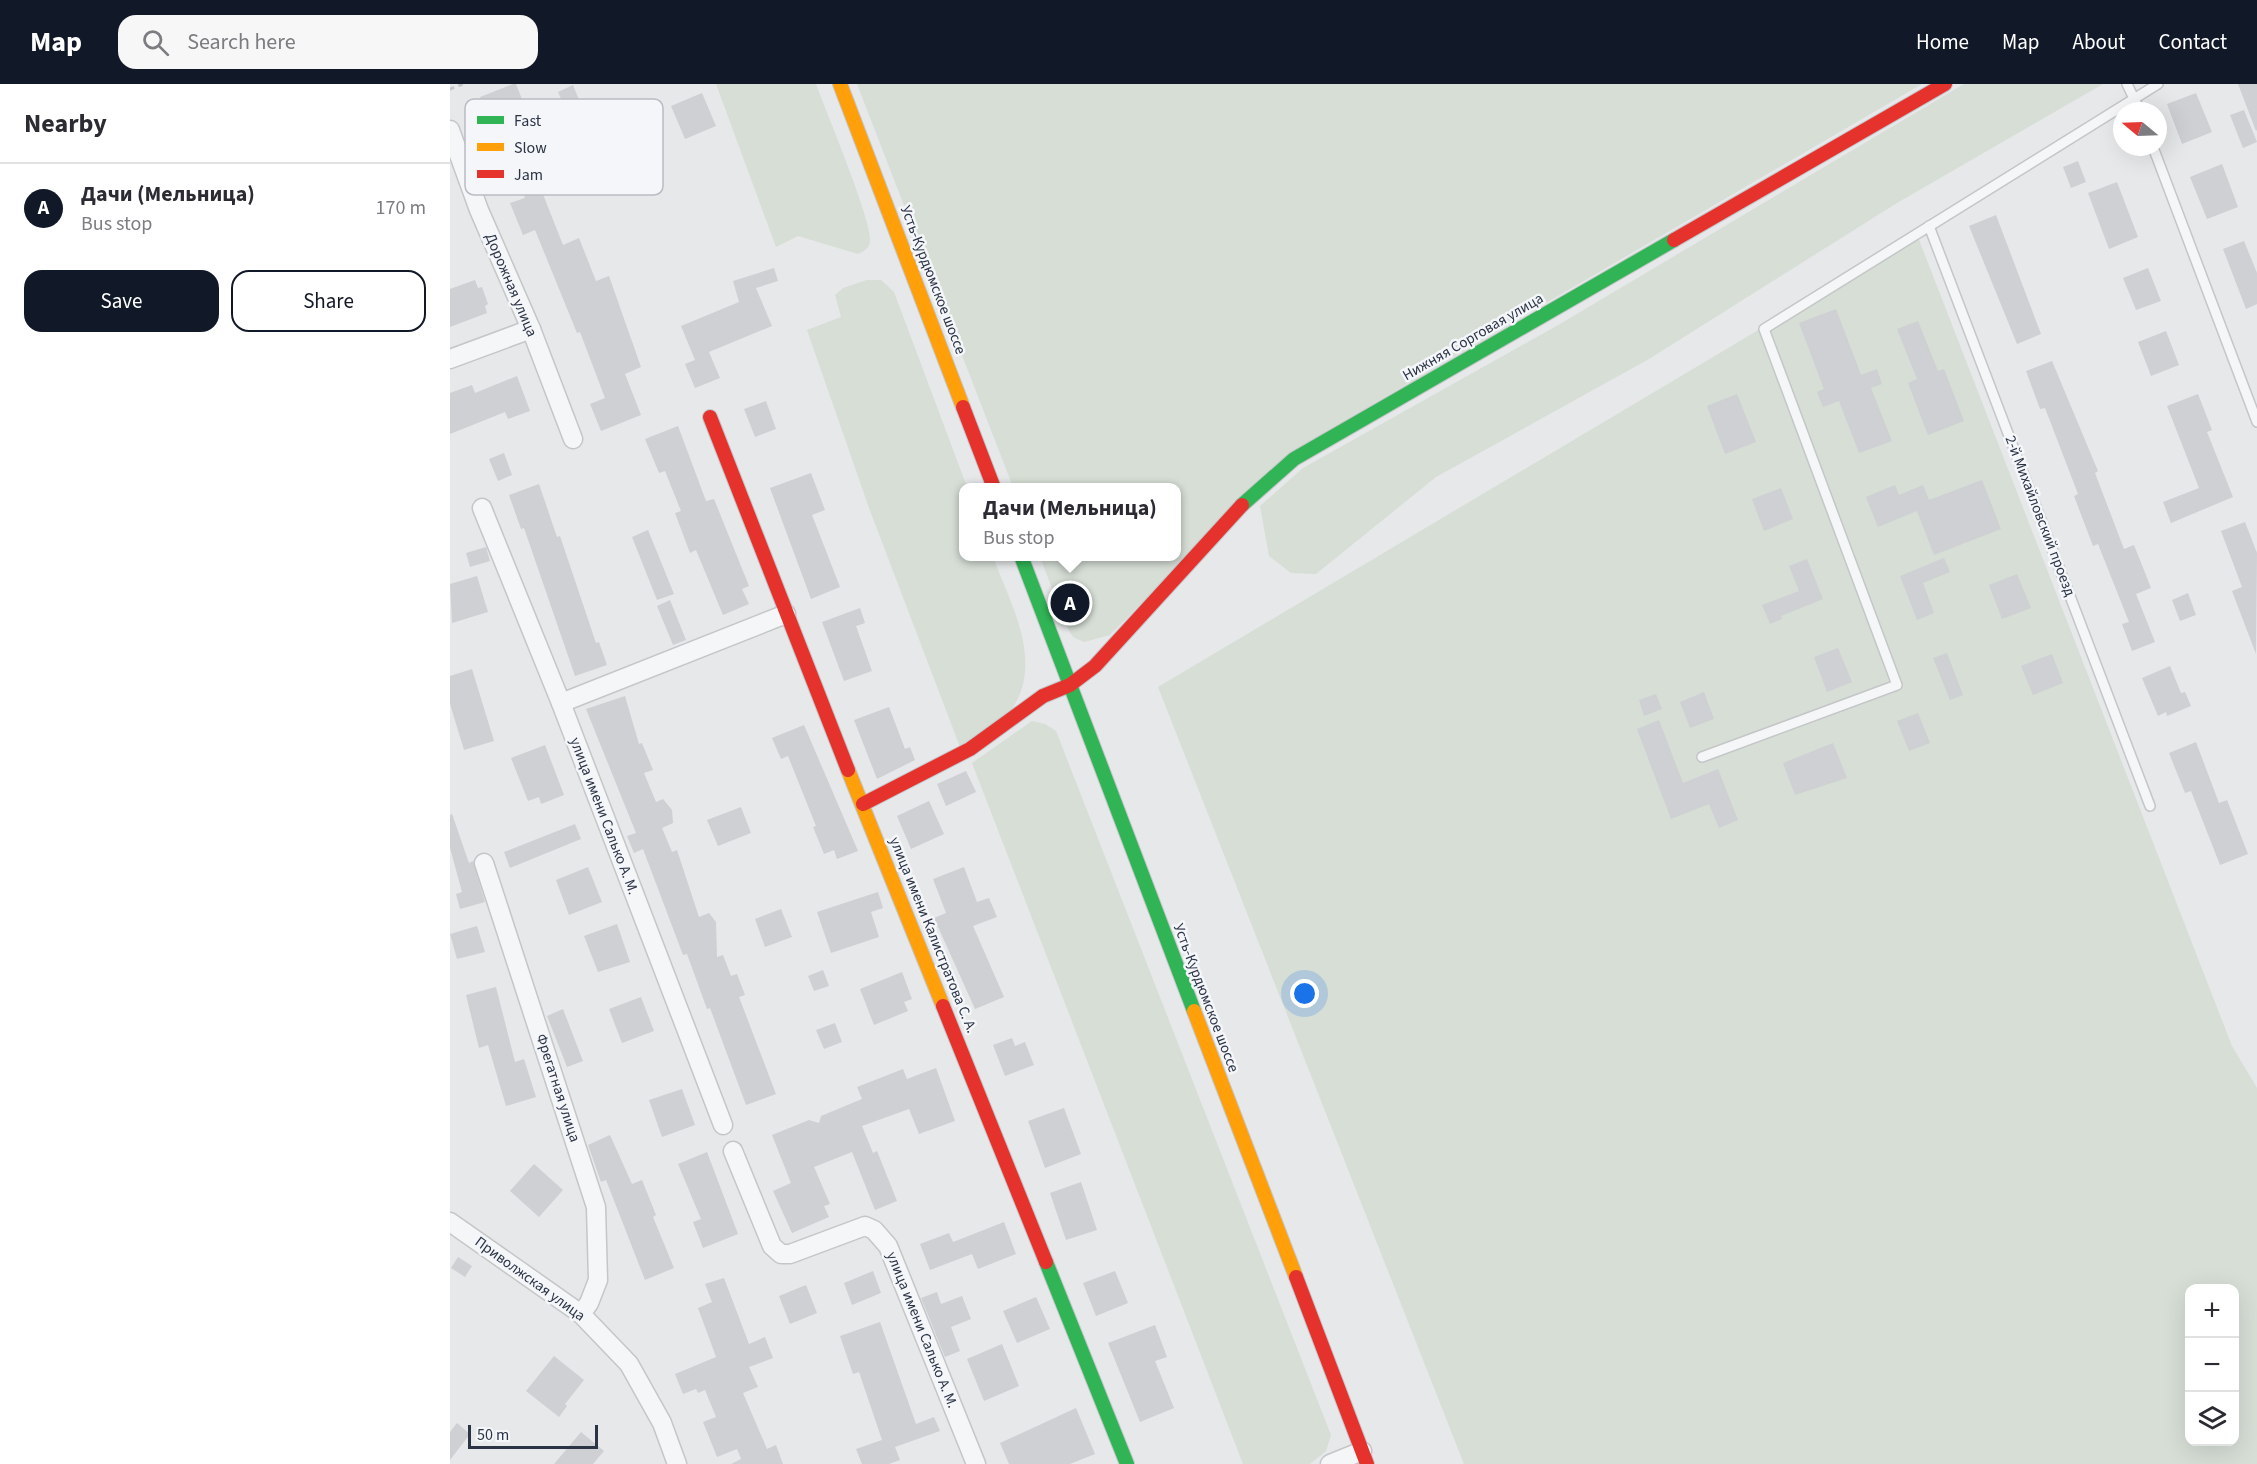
<!DOCTYPE html>
<html lang="en">
<head>
<meta charset="utf-8">
<style>
	:root { --surface:#fff; --page:#f7f7f7; --text:#2b2b33; --muted:#7c7c81; --line:#e1e1e2; --accent:#111827 }
	body { margin:0; font-family:"Source Sans 3",sans-serif; background:var(--page); color:var(--text) }
	.controls { position:absolute; right:18px; bottom:18px; display:grid; overflow:hidden; border-radius:12px; box-shadow:0 6px 24px #0002 }
	.controls button { width:54px; height:54px; display:grid; place-items:center; padding:0; border:0; border-bottom:2px solid var(--line); background:var(--surface); color:var(--text); font:30px sans-serif }
	.compass { position:absolute; left:1663px; top:18px; width:54px; height:54px; border-radius:50%; background:var(--surface); box-shadow:0 6px 24px #0002; rotate:289deg }
	.scale { position:absolute; left:18px; bottom:15px; width:130px; box-sizing:border-box; padding-left:6px; border:3px solid #2b3445; border-top:0; font-size:16px; line-height:21px; white-space:nowrap; color:#2b3445; -webkit-text-stroke:4px #f4f6f9; paint-order:stroke }
	.you { position:absolute; left:855px; top:910px; width:21px; height:21px; margin:-15px; border:4px solid #fff; border-radius:50%; background:#1a73e8; box-shadow:0 0 0 9px #1a73e833 }
	.badge { display:grid; place-items:center; width:39px; height:39px; border-radius:50%; background:var(--accent); color:#fff; font-size:20px; font-weight:700 }
	.pin { position:absolute; translate:-50% -50%; border:3px solid #fff; box-shadow:0 2px 6px #0006 }
	.popup { position:absolute; left:509px; top:399px; width:222px; height:78px; box-sizing:border-box; display:grid; place-content:center; border-radius:12px; background:var(--surface); filter:drop-shadow(0 2px 4px #0005); font-size:20px; white-space:nowrap; color:var(--muted) }
	.popup b { font-size:22px; color:var(--text) }
	.popup::after { content:''; position:absolute; left:50%; top:100%; margin-left:-12px; border:12px solid transparent; border-top-color:var(--surface) }
	.list { margin:0; padding:0; list-style:none }
	h2 { display:flex; justify-content:space-between; align-items:center; height:78px; margin:0; padding:0 24px; font-size:26px }
	h2 small { font-size:20px; font-weight:400; color:var(--muted) }
	.list li { display:grid; grid-template-columns:39px 1fr auto; gap:18px; align-items:center; box-sizing:border-box; height:90px; padding:0 24px; border-top:2px solid var(--line) }
	.list b { display:block; font-size:22px; white-space:nowrap }
	.list p { margin:0; font-size:20px; white-space:nowrap; color:var(--muted) }
	.list em { font-size:20px; font-style:normal; color:var(--muted) }
	.actions { display:flex; gap:12px; padding:18px 24px }
	.actions a { flex:1; padding:14px 0; border:2px solid var(--accent); border-radius:18px; text-align:center; font-size:21px; color:var(--accent) }
	.actions .main { background:var(--accent); color:#fff }
	.icon { flex:none; width:33px; height:33px; fill:none; stroke:currentColor; stroke-width:2; stroke-linecap:round; stroke-linejoin:round }
	.map { position:relative; flex:none; width:1807px; height:1380px; overflow:hidden }
	header { display:flex; align-items:center; gap:36px; box-sizing:border-box; height:84px; padding:0 30px; background:var(--accent); color:#fff }
	header strong { font-size:28px }
	nav { display:flex; gap:33px; margin-inline-start:auto; font-size:21px }
	.search { width:420px; height:54px; background:var(--page); display:flex; align-items:center; gap:15px; box-sizing:border-box; padding:0 21px; border-radius:18px; color:var(--muted); font-size:22px }
	main { display:flex }
	aside { flex:1; background:var(--surface) }
	.map>svg:first-child { display:block }
	.green { fill:#d6ded6; fill-rule:evenodd }
	.building { fill:#ced0d3 }
	.lines { fill:none; stroke-linecap:round; stroke-linejoin:round }
	.lane-casing { stroke:#c4c6c8; stroke-width:12 }
	.street-casing { stroke:#c4c6c8; stroke-width:21 }
	.fast-casing { stroke:#c4c6c8; stroke-width:16 }
	.slow-casing { stroke:#c4c6c8; stroke-width:16 }
	.jam-casing { stroke:#c4c6c8; stroke-width:16 }
	.path { stroke:#c5c6ca; stroke-width:3; stroke-dasharray:4.5 4.5; stroke-linecap:butt }
	.lane { stroke:#f5f6f7; stroke-width:9 }
	.street { stroke:#f5f6f7; stroke-width:18 }
	.fast { stroke:#30b455; stroke-width:14 }
	.slow { stroke:#ff9f0a; stroke-width:14 }
	.jam { stroke:#e5322d; stroke-width:14 }
	.labels { text-anchor:middle; dominant-baseline:central; stroke-width:5; stroke-linejoin:round; paint-order:stroke }
	.street-label { font-size:15px; fill:#2b3445; stroke:#f4f6f9 }
	.key { fill:#f4f6f9; stroke:#b8bcc3; stroke-width:1.5 }
	.key-label { font-size:16px; fill:#2b3445 }
</style>
</head>
<body>
<header>
<strong>Map</strong>
<div class="search"><svg class="icon" aria-label="search" viewBox="0 0 24 24"><circle cx="10" cy="10" r="6"/><path d="M15 15l6 6"/></svg>Search here</div>
<nav><a>Home</a><a>Map</a><a>About</a><a>Contact</a></nav>
</header>
<main>
<aside>
<h2>Nearby<small></small></h2>
<ul class="list">
<li><span class="badge">A</span><div><b>Дачи (Мельница)</b><p>Bus stop</p></div><em>170 m</em></li>
</ul>
<div class="actions"><a class="main">Save</a><a>Share</a></div>
</aside>
<div class="map">
<svg width="1807" height="1380" viewBox="0 0 1807 1380">
	<rect width="100%" height="100%" fill="#e6e8ea"/>
	<g class="green">
		<path d="M266,0H366C375,25 423,139 420,157C419,165 414,167 408,170L348,152L326,163Z"/>
		<polygon points="407,0 1472,0 842,367 660,551 634,558 623,553 617,543 590,473 726,472 726,404 563,403"/>
		<polygon points="1514,0 1653,0 1447,119 1199,275 986,393 866,490 841,489 819,472 810,422 853,384 1110,240"/>
		<path d="M1466,148L1782,962L1807,1004V1380H1014L708,603L1300,251ZM1740,1204H1784V1358H1740Z"/>
		<path d="M417,196H431L444,208L517,403L514,404V472L543,473C561,521 596,581 559,629C548,642 524,653 510,663L419,424L357,246L391,233L385,211L393,204Z"/>
		<polygon points="582,637 595,640 606,647 881,1351 876,1367 860,1380 793,1380 522,679"/>
	</g>
	<g class="building">
		<polygon points="63,0 66,0 87,53 90,53 122,40 108,8 123,1 147,60 83,85 113,161 129,154 146,197 159,192 191,283 175,290 191,331 151,347 140,320 155,314 130,248 127,249 85,146 73,151 60,119 75,114 51,49 45,51 30,13"/>
		<polygon points="1788,0 1807,0 1807,46 1806,47"/>
		<polygon points="252,9 266,42 235,55 221,22"/>
		<polygon points="1746,9 1762,48 1732,60 1717,20"/>
		<polygon points="1794,26 1807,58 1793,64 1780,31"/>
		<polygon points="1628,77 1636,98 1621,104 1613,83"/>
		<polygon points="1772,80 1788,123 1757,135 1740,93"/>
		<polygon points="1667,98 1688,153 1659,165 1638,109"/>
		<polygon points="1546,131 1591,250 1567,260 1519,142"/>
		<polygon points="1794,157 1807,189 1807,220 1796,225 1773,165"/>
		<polygon points="324,184 328,197 306,204 322,242 259,268 270,294 245,304 235,280 245,276 231,242 289,218 283,197"/>
		<polygon points="1698,184 1711,217 1686,226 1673,194"/>
		<polygon points="25,196 28,204 32,203 38,220 35,222 37,229 0,243 0,205"/>
		<polygon points="1386,225 1411,291 1427,285 1432,300 1421,304 1442,357 1409,369 1389,317 1373,323 1367,308 1374,305 1349,239"/>
		<polygon points="1468,237 1488,287 1494,285 1514,337 1478,351 1458,299 1467,295 1447,245"/>
		<polygon points="1716,247 1729,281 1701,292 1688,258"/>
		<polygon points="1602,277 1648,387 1645,389 1674,465 1684,461 1701,504 1686,510 1705,558 1682,567 1672,540 1679,538 1648,460 1643,462 1624,412 1628,410 1595,324 1590,325 1576,287"/>
		<polygon points="67,292 80,327 58,335 55,328 0,350 0,309 22,301 25,309"/>
		<polygon points="1287,310 1306,358 1275,370 1257,322"/>
		<polygon points="1748,310 1762,346 1757,348 1783,413 1721,439 1713,418 1749,404 1717,322"/>
		<polygon points="316,317 326,345 305,353 294,325"/>
		<polygon points="228,342 256,417 264,415 299,502 292,505 299,520 273,531 246,466 240,469 225,429 231,427 215,387 209,389 195,355"/>
		<polygon points="54,369 62,391 48,397 39,375"/>
		<polygon points="361,389 375,426 362,431 390,503 361,515 320,404"/>
		<polygon points="1532,396 1551,445 1484,471 1467,427 1428,443 1416,413 1445,401 1449,411 1473,401 1479,416"/>
		<polygon points="89,400 107,453 110,452 146,559 149,558 157,581 125,592 74,444 71,445 59,411"/>
		<polygon points="1331,404 1343,435 1314,447 1302,415"/>
		<polygon points="1795,438 1807,469 1806,570 1782,507 1792,503 1771,447"/>
		<polygon points="198,446 224,510 207,516 182,453"/>
		<polygon points="36,463 40,477 20,483 16,469"/>
		<polygon points="1494,474 1500,488 1473,499 1484,529 1467,536 1450,492"/>
		<polygon points="1357,475 1373,515 1331,532 1332,535 1320,540 1312,521 1349,507 1339,482"/>
		<polygon points="1567,490 1581,524 1552,535 1539,501"/>
		<polygon points="27,492 38,528 2,539 0,500"/>
		<polygon points="1738,509 1746,531 1730,537 1722,516"/>
		<polygon points="220,516 236,556 223,561 207,522"/>
		<polygon points="410,524 415,539 406,542 422,587 394,597 372,538"/>
		<polygon points="1388,564 1402,598 1377,608 1364,573"/>
		<polygon points="1497,569 1513,611 1500,616 1483,574"/>
		<polygon points="1602,570 1613,599 1583,611 1571,582"/>
		<polygon points="1720,582 1731,609 1735,608 1741,622 1717,632 1716,628 1708,632 1692,594"/>
		<polygon points="22,585 44,657 14,666 0,620 0,592"/>
		<polygon points="1254,608 1264,635 1240,644 1230,618"/>
		<polygon points="1206,610 1212,625 1194,632 1189,616"/>
		<polygon points="175,612 189,660 192,659 203,686 194,689 206,718 213,715 222,726 223,739 212,744 222,768 227,766 249,833 259,829 266,838 267,873 273,871 281,892 287,890 295,911 289,913 326,1010 296,1021 260,924 257,925 237,870 233,871 193,765 184,769 177,752 186,749 136,625"/>
		<polygon points="439,623 455,665 460,663 465,676 427,695 404,636"/>
		<polygon points="1468,629 1480,659 1459,667 1447,637"/>
		<polygon points="1209,636 1233,699 1268,685 1288,736 1269,744 1259,720 1221,735 1187,645"/>
		<polygon points="354,641 408,767 387,775 384,766 374,770 363,743 366,742 338,672 331,675 322,654"/>
		<polygon points="1746,658 1769,719 1777,716 1798,770 1770,781 1741,707 1735,709 1719,669"/>
		<polygon points="1383,659 1397,694 1345,711 1333,679"/>
		<polygon points="95,661 114,711 91,720 89,713 78,717 61,674"/>
		<polygon points="516,687 526,708 496,722 487,700"/>
		<polygon points="479,717 494,750 461,765 447,732"/>
		<polygon points="291,723 301,749 268,762 257,736"/>
		<polygon points="2,730 19,779 23,777 35,818 10,825 6,810 12,808 0,764 0,731"/>
		<polygon points="125,740 131,755 60,784 54,768"/>
		<polygon points="138,783 152,818 119,831 106,796"/>
		<polygon points="514,783 527,818 539,814 547,833 523,842 554,913 525,925 484,834 496,829 483,795"/>
		<polygon points="428,808 433,824 421,828 429,853 381,869 367,828"/>
		<polygon points="331,825 342,853 315,863 305,835"/>
		<polygon points="167,840 180,878 148,888 134,852"/>
		<polygon points="27,842 35,868 7,875 0,850"/>
		<polygon points="373,886 379,902 364,907 358,892"/>
		<polygon points="452,888 462,915 454,918 458,927 424,941 410,905"/>
		<polygon points="46,903 65,978 74,975 86,1013 56,1022 38,961 29,964 16,911"/>
		<polygon points="191,913 204,947 172,959 159,925"/>
		<polygon points="113,925 133,977 117,983 97,932"/>
		<polygon points="385,939 392,958 374,965 366,946"/>
		<polygon points="562,954 565,962 575,958 584,981 555,992 543,961"/>
		<polygon points="486,984 505,1037 469,1050 459,1025 412,1042 423,1069 427,1067 447,1117 425,1126 402,1068 364,1083 380,1120 374,1122 379,1133 342,1149 323,1107 341,1099 322,1051 359,1036 369,1039 371,1032 412,1015 407,1003 453,985 457,995"/>
		<polygon points="232,1005 245,1041 212,1053 199,1016"/>
		<polygon points="614,1024 631,1070 595,1084 578,1037"/>
		<polygon points="160,1051 182,1100 192,1096 206,1131 203,1133 224,1184 195,1196 156,1096 151,1098 138,1061"/>
		<polygon points="257,1068 288,1150 253,1164 243,1138 251,1135 228,1080"/>
		<polygon points="84,1080 113,1106 89,1133 60,1107"/>
		<polygon points="631,1098 647,1146 616,1156 600,1109"/>
		<polygon points="554,1138 566,1170 528,1185 522,1170 480,1186 470,1160 499,1149 503,1158"/>
		<polygon points="8,1173 22,1182 15,1193 1,1184"/>
		<polygon points="423,1187 431,1209 402,1221 394,1199"/>
		<polygon points="665,1187 678,1219 646,1232 633,1199"/>
		<polygon points="274,1194 299,1260 315,1253 323,1274 299,1283 308,1303 293,1309 317,1365 326,1361 333,1380 281,1380 291,1375 287,1365 267,1373 253,1338 266,1333 255,1306 248,1309 246,1305 233,1310 225,1290 266,1273 248,1224 262,1218 255,1200"/>
		<polygon points="356,1201 367,1229 340,1240 329,1212"/>
		<polygon points="487,1208 491,1220 512,1212 521,1235 501,1243 510,1267 495,1273 471,1214"/>
		<polygon points="586,1213 600,1245 567,1259 553,1227"/>
		<polygon points="430,1238 466,1340 484,1333 490,1347 445,1363 450,1376 439,1380 412,1380 406,1365 432,1356 409,1288 403,1290 390,1252"/>
		<polygon points="705,1241 717,1273 705,1277 724,1324 690,1338 658,1259"/>
		<polygon points="552,1260 569,1302 534,1317 517,1275"/>
		<polygon points="104,1272 134,1296 115,1320 117,1322 109,1333 76,1307"/>
		<polygon points="626,1324 645,1370 620,1380 559,1380 550,1359"/>
		<polygon points="7,1339 20,1350 0,1376 0,1348"/>
		<polygon points="131,1348 154,1367 143,1380 104,1380"/>
	</g>
	<g class="lines">
		<g class="lane-casing">
			<g id="lane">
				<polyline points="1677,0 1690,27"/>
				<polyline points="1703,63 1807,338"/>
				<polyline points="1479,142 1700,722"/>
				<polyline points="1252,673 1447,601 1314,245 1708,0"/>
			</g>
		</g>
		<g class="street-casing">
			<g id="street">
				<polyline points="0,46 29,126 81,245 123,355"/>
				<polyline points="0,275 81,245"/>
				<polyline points="32,424 111,619 273,1041"/>
				<polyline points="111,619 336,530"/>
				<polyline points="34,779 146,1123 148,1196 139,1219 131,1230"/>
				<polyline points="283,1067 322,1162 331,1170 340,1170 415,1142 424,1146 438,1162 526,1380"/>
				<polyline points="0,1138 131,1230 179,1280 212,1339 227,1380"/>
				<polyline points="880,1380 912,1367"/>
			</g>
		</g>
		<g class="fast-casing">
			<g id="fast">
				<polyline points="792,421 844,375 1224,156"/>
				<polyline points="571,472 744,927"/>
				<polyline points="596,1178 677,1380"/>
			</g>
		</g>
		<g class="slow-casing">
			<g id="slow">
				<polyline points="390,0 513,323"/>
				<polyline points="398,686 493,922"/>
				<polyline points="744,927 846,1193"/>
			</g>
		</g>
		<g class="jam-casing">
			<g id="jam">
				<polyline points="1224,156 1495,0"/>
				<polyline points="513,323 544,404"/>
				<polyline points="260,333 398,686"/>
				<polyline points="413,720 520,665 593,612 620,601 645,582 792,421"/>
				<polyline points="493,922 596,1178"/>
				<polyline points="846,1193 917,1380"/>
			</g>
		</g>
		<polyline class="path" points="0,5 13,0"/>
		<use href="#lane" class="lane"/>
		<use href="#street" class="street"/>
		<use href="#fast" class="fast"/>
		<use href="#slow" class="slow"/>
		<use href="#jam" class="jam"/>
	</g>
	<g class="labels">
		<g class="street-label">
			<text transform="translate(483 196) rotate(69)">Усть-Курдюмское шоссе</text>
			<text transform="translate(61 201) rotate(67)">Дорожная улица</text>
			<text transform="translate(1023 253) rotate(-30)">Нижняя Сорговая улица</text>
			<text transform="translate(1590 432) rotate(69)">2-й Михайловский проезд</text>
			<text transform="translate(154 732) rotate(69)">улица имени Салько А. М.</text>
			<text transform="translate(483 851) rotate(68)">улица имени Калистратова С. А.</text>
			<text transform="translate(756 914) rotate(69)">Усть-Курдюмское шоссе</text>
			<text transform="translate(108 1004) rotate(72)">Фрегатная улица</text>
			<text transform="translate(80 1195) rotate(36)">Приволжская улица</text>
			<text transform="translate(472 1246) rotate(68)">улица имени Салько А. М.</text>
		</g>
	</g>
	<rect x="15" y="15" width="198" height="96" rx="9" class="key"/>
	<rect x="27" y="32" width="27" height="8" fill="#30b455"/>
	<rect x="27" y="59" width="27" height="8" fill="#ff9f0a"/>
	<rect x="27" y="86" width="27" height="8" fill="#e5322d"/>
	<g class="key-label">
		<text x="64" y="42">Fast</text>
		<text x="64" y="69">Slow</text>
		<text x="64" y="96">Jam</text>
	</g>
</svg>
<div class="controls">
<button>+</button>
<button>−</button>
<button><svg class="icon" aria-label="layers" viewBox="0 0 24 24"><path d="M12 4l9 5-9 5-9-5zM3 14l9 5 9-5"/></svg></button>
</div>
<svg class="compass" viewBox="-18 -18 36 36"><path d="M0-13l5 13h-10z" fill="#e53935"/><path d="M0 13l5-13h-10z" fill="#7c7c81"/></svg>
<div class="scale">50 m</div>
<div class="you"></div>
<div class="pin badge" style="left:620px;top:519px">A</div>
<div class="popup"><b>Дачи (Мельница)</b>Bus stop</div>
</div>
</main>
</body>
</html>
